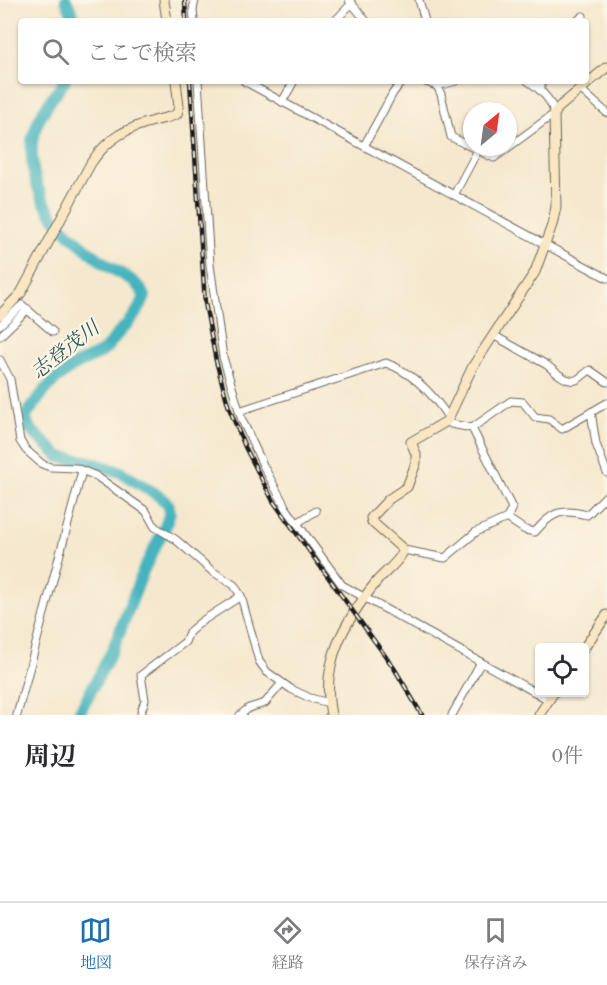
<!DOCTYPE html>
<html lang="ja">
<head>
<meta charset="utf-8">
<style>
	:root { --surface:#fff; --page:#f7f7f7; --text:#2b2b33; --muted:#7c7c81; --line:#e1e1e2; --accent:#1f6fb2 }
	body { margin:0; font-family:"Old Standard TT","Noto Serif JP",serif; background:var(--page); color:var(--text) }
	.controls { position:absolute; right:18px; bottom:18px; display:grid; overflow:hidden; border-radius:6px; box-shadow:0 2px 4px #0004 }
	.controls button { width:54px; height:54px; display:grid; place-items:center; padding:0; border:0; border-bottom:2px solid var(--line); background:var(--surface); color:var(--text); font:30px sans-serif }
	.compass { position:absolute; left:463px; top:102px; width:54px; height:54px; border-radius:50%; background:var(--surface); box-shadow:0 2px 4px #0004; rotate:29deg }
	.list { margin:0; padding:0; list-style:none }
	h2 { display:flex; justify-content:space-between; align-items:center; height:78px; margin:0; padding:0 24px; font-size:26px }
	h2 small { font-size:20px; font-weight:400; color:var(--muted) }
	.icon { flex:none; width:33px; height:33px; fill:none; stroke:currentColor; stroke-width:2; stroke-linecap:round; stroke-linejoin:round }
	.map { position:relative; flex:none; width:607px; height:715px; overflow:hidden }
	.search { position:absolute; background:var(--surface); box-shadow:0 2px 4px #0004; left:18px; right:18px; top:18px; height:66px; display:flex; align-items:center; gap:15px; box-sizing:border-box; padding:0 21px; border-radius:6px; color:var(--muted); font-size:22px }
	.sheet { height:186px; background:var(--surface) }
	nav { display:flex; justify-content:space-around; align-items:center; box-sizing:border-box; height:84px; border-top:2px solid var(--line); background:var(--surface); font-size:16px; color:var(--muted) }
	nav a { display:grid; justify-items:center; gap:3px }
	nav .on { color:var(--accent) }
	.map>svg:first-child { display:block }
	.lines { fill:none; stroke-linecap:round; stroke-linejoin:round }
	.river { stroke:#45b4be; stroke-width:12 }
	.street-casing { stroke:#68635a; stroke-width:9 }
	.secondary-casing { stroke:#68635a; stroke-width:11 }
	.street { stroke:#fff; stroke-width:7 }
	.secondary { stroke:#f9e7c3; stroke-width:9 }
	.rail-casing { stroke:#1c1c1c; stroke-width:4.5 }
	.rail { stroke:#fcf5e5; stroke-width:2; stroke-dasharray:7; stroke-linecap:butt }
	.labels { text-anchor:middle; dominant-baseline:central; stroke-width:4.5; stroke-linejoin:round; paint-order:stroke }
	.water-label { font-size:20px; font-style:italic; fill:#2c595d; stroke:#fcf5e5 }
</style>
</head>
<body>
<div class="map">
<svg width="607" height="715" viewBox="0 0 607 715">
	<rect width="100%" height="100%" fill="#fcf5e5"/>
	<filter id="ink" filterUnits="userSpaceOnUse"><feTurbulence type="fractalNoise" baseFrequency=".0167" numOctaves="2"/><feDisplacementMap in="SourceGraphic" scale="12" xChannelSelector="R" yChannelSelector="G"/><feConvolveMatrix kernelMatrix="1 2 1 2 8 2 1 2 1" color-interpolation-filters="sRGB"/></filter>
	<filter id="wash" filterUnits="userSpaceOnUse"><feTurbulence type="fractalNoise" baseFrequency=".008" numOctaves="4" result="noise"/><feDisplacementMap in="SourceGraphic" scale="24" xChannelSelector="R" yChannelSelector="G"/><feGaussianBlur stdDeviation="1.35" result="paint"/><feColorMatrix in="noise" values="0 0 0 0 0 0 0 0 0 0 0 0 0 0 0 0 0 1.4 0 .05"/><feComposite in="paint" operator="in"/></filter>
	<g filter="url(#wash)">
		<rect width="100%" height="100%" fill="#f5e8ce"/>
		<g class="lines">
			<g class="river">
				<polyline points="66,0 76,21"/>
				<path d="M65,81C52,98 38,115 33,137C30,146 32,159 33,169C41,213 69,236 103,262C120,276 134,276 145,296C139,314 126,324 115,337C111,342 107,348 102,352C91,359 77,362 65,372C48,384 36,401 25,418L30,429L60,457L87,461L121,472L159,496L168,504L170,512L165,527L144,569L113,649L78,715"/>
			</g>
		</g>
	</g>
	<g filter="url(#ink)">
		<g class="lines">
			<g class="street-casing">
				<g id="street">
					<polyline points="349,0 366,21"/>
					<polyline points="419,0 425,21"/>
					<polyline points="194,21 193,10 195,0"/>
					<polyline points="335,21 352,3"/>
					<polyline points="577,21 583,16"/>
					<polyline points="198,81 210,265 223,357 242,420 263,465 286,508 342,585 549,700"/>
					<polyline points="244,81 607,278"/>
					<polyline points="423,81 437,86 456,81"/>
					<path d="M437,86L441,94L451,137L494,158L551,116L554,115C553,100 540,89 528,81"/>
					<polyline points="541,90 541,81"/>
					<polyline points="581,90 607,113"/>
					<polyline points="282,102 294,81"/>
					<polyline points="364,146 393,93 402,81"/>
					<polyline points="454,195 478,150"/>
					<polyline points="0,325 22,305 53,332"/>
					<path d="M493,335L547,365C554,371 569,385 578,379C583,376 585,373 590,370L607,382"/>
					<polyline points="0,336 28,309"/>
					<polyline points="0,360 10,379 20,441 26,450 42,464 50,467 76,468 96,476 146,511 155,527 175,539 212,571 234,585 241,596 259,661 267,672 291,689 310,698 329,703"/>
					<path d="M239,411L386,363C413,373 433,394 448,417"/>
					<polyline points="591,412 596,444 607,473"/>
					<polyline points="472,428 511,401 523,402 535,417 549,419 562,429 607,403"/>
					<path d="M507,518L525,530L535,532C552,512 561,508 587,515L607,495"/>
					<polyline points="297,523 316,511"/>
					<polyline points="404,550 445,558 476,532 507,518 512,508 472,428 451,424 447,421"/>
					<polyline points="17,715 82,471"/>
					<polyline points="143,715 141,712 145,700 141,675 185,642 189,632 202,621 241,596"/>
					<polyline points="240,715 249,708 265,703 282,683"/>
					<polyline points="452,715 481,662"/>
				</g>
			</g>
			<g class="secondary-casing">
				<g id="secondary">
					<polyline points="164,0 167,21"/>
					<path d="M0,315L21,293L91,163C107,139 126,128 154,121C162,118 170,118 177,114L179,107L176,81"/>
					<polyline points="584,648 607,615"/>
					<path d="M331,715C320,662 345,621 377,581C386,571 399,562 404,550L372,522L371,518L389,499L407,487L416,463V454L411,442L447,421L473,366L535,272L552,225L556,207L554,115L558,108L607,67"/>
					<polyline points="539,715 554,692"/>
				</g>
			</g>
			<use href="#street" class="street"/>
			<use href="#secondary" class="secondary"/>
			<g class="rail-casing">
				<g id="rail">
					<polyline points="185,0 186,21"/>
					<polyline points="190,81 205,303 216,361 229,408 245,447 273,501 394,668 422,715"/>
				</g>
			</g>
			<use href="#rail" class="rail"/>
		</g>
	</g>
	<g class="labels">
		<g class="water-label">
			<text transform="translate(66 351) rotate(-38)">志登茂川</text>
		</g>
	</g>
</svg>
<div class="controls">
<button><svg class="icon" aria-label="locate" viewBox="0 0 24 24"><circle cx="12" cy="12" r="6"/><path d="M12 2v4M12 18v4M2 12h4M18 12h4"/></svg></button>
</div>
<svg class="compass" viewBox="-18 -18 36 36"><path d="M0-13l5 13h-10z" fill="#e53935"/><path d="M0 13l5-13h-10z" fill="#7c7c81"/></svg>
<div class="search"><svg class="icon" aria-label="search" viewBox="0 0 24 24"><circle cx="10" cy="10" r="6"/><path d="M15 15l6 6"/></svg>ここで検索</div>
</div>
<section class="sheet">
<h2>周辺<small>0件</small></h2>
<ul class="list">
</ul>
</section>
<nav>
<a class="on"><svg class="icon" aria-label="map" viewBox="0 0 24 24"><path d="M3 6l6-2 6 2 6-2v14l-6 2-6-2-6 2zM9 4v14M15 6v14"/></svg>地図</a>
<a><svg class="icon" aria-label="directions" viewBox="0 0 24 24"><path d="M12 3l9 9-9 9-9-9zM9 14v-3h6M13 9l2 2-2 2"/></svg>経路</a>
<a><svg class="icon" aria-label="saved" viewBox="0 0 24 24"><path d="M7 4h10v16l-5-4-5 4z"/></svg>保存済み</a>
</nav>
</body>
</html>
